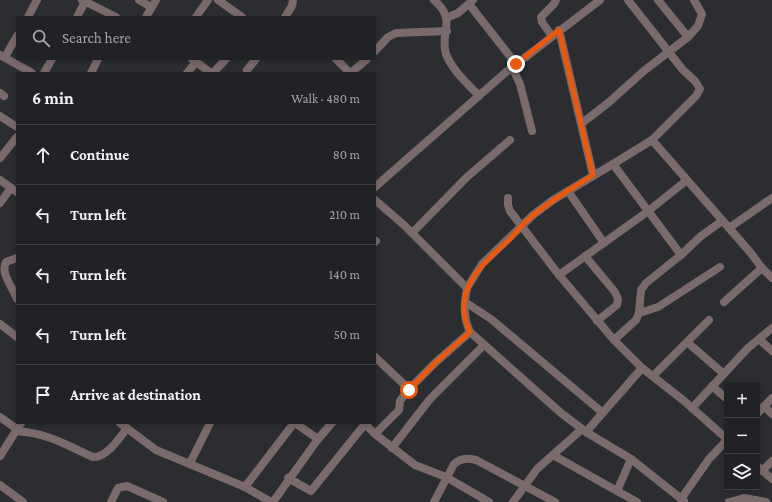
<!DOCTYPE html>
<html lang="en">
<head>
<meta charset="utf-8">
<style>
	:root { --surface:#212225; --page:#292a2d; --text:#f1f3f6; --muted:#a2a4a7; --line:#3e3f42 }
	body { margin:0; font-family:"Crimson Pro",serif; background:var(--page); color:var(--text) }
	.controls { position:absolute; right:12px; bottom:12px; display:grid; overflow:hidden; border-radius:0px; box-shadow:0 2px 6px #0003 }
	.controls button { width:36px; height:36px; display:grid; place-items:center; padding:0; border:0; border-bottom:1px solid var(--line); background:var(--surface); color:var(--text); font:20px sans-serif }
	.stop { position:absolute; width:12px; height:12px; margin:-9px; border:3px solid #ea580c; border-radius:50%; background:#fff }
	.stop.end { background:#ea580c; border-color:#fff; box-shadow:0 1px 4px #0008 }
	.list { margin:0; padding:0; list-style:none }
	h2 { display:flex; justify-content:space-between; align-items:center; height:52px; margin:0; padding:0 16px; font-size:17px }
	h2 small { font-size:13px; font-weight:400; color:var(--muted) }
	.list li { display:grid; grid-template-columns:26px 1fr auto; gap:12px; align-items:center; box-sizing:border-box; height:60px; padding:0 16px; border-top:1px solid var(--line) }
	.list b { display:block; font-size:15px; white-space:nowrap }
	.list em { font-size:13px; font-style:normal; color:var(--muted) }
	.icon { flex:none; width:22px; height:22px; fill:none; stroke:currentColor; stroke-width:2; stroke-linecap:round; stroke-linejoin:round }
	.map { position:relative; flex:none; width:772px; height:502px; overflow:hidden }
	.search { position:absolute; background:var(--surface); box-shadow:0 2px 6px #0003; left:16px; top:16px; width:360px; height:44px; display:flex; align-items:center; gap:10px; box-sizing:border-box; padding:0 14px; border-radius:0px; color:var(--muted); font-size:15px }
	.panel { position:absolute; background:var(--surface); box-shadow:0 2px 6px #0003; left:16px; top:72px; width:360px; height:352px; border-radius:0px }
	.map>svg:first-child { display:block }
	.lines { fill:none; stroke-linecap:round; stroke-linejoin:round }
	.street { stroke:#7b6a6c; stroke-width:8 }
	.route { stroke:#ea580c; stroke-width:5 }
</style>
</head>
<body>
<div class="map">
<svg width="772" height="502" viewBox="0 0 772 502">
	<rect width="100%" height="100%" fill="#2c2d31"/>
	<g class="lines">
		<g class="street">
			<polyline points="82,0 116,17"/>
			<polyline points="139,0 151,7"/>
			<polyline points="218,0 242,17"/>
			<path d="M434,0C458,21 439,32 446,54C452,70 468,84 479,96"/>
			<polyline points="628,0 683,70 695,81 700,89 696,96 652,140 750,252 762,268"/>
			<polyline points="658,0 688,37"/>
			<polyline points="469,4 516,64"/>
			<polyline points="28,17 37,0"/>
			<polyline points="77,17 86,0"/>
			<polyline points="146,17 156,0"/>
			<polyline points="196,17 208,0"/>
			<polyline points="285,17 292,6 293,0"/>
			<polyline points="446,18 458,13 473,0"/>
			<polyline points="559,30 593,175"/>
			<polyline points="552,36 542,22 541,17 554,4 556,0"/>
			<polyline points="375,51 388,37 396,33 447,31"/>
			<polyline points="0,55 32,73"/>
			<polyline points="5,57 17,36"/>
			<polyline points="192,59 211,73"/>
			<polyline points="336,59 350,73"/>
			<polyline points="512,67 520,84 532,131"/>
			<polyline points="247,70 256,59"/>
			<polyline points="44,73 52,59"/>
			<polyline points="91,73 98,59"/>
			<polyline points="187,73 196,62"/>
			<polyline points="213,73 226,59"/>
			<polyline points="351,73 367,59"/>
			<polyline points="0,93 4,96"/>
			<polyline points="0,116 17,127"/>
			<polyline points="582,123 608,103 645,70 688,37 698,26 702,14 694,0"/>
			<polyline points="0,158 17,137"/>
			<polyline points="613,164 652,140"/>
			<polyline points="0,180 17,192"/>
			<polyline points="375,187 506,72 600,0"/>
			<polyline points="568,191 604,243"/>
			<polyline points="508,198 508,205 510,211 559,275 614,340"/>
			<polyline points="0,203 11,188"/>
			<polyline points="722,221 701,236 681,255 646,283 641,290 639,313 636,320 614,340 642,368 683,400 727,439"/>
			<polyline points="729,228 772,198"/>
			<polyline points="412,233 467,177 510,140"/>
			<polyline points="375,242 376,241"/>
			<polyline points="585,256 615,292 618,299 617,305 597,321"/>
			<path d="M17,258L6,262C0,274 13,287 17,299"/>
			<polyline points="559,275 647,212 687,180"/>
			<polyline points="467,288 482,264 533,215 553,200 613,164 681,255"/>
			<polyline points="465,302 491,319 603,413"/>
			<polyline points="724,302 762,268 772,278"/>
			<polyline points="639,313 658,307 720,267"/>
			<polyline points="0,324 17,337"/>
			<polyline points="470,332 561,413 586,432 631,459 684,501"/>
			<polyline points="760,340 772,351"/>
			<polyline points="687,342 724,374"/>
			<polyline points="375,357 409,389"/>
			<polyline points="653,376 709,320"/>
			<polyline points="712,386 727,399"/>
			<polyline points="764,406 772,414"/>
			<polyline points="692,408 748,348 772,328"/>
			<polyline points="757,414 772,398"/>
			<polyline points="0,417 17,429"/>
			<polyline points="120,423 156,450 245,487 271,502"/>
			<polyline points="295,423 318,439 332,423"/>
			<path d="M364,423L375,434L399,410L400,401L409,389L435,363L470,332C463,317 464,304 467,288L404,225L375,200"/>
			<path d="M16,431C50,434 62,443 93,457C107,457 119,439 127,428"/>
			<polyline points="586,432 642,368"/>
			<polyline points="375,434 415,465 446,477 489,502"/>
			<polyline points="392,448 430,399 484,345"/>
			<polyline points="553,455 617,491"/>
			<polyline points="0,456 21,423"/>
			<polyline points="631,459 617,491 637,502"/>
			<polyline points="190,463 210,423"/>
			<polyline points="757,466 772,479"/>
			<polyline points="762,471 772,461"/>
			<polyline points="288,478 311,491 365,424"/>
			<polyline points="0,485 23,502"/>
			<polyline points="245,487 294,423"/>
			<polyline points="681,499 709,459 727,440"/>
			<polyline points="111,502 118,488 127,486 163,502"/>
			<polyline points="273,502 318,439"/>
			<path d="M434,502L454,464C461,458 467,458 476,460L555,502"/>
			<polyline points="513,502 537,469 582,429"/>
			<polyline points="729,502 744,498 766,502"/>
		</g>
	</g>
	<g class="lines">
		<path class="route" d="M409,390L435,363L470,332C450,291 482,264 509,240C517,231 525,221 535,214C553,199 573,188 593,175L559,30L516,64"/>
	</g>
</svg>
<div class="controls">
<button>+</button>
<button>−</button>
<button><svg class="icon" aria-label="layers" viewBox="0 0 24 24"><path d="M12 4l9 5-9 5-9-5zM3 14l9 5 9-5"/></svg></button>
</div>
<div class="stop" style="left:409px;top:390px"></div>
<div class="stop end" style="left:516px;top:64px"></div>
<div class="search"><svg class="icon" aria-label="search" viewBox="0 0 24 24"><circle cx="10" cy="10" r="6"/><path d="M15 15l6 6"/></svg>Search here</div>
<section class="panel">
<h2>6 min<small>Walk · 480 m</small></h2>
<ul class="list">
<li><svg class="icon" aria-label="ahead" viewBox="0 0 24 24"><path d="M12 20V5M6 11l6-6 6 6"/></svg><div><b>Continue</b></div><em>80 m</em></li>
<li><svg class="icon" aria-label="left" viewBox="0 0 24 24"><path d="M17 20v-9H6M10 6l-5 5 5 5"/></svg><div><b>Turn left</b></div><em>210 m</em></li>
<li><svg class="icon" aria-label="left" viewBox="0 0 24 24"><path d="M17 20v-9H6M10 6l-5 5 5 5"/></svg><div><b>Turn left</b></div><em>140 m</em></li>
<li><svg class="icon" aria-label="left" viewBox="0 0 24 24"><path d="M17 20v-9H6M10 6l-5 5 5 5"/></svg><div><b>Turn left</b></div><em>50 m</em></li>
<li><svg class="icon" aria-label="arrive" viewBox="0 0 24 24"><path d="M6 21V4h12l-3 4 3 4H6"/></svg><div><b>Arrive at destination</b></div></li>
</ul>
</section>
</div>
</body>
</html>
